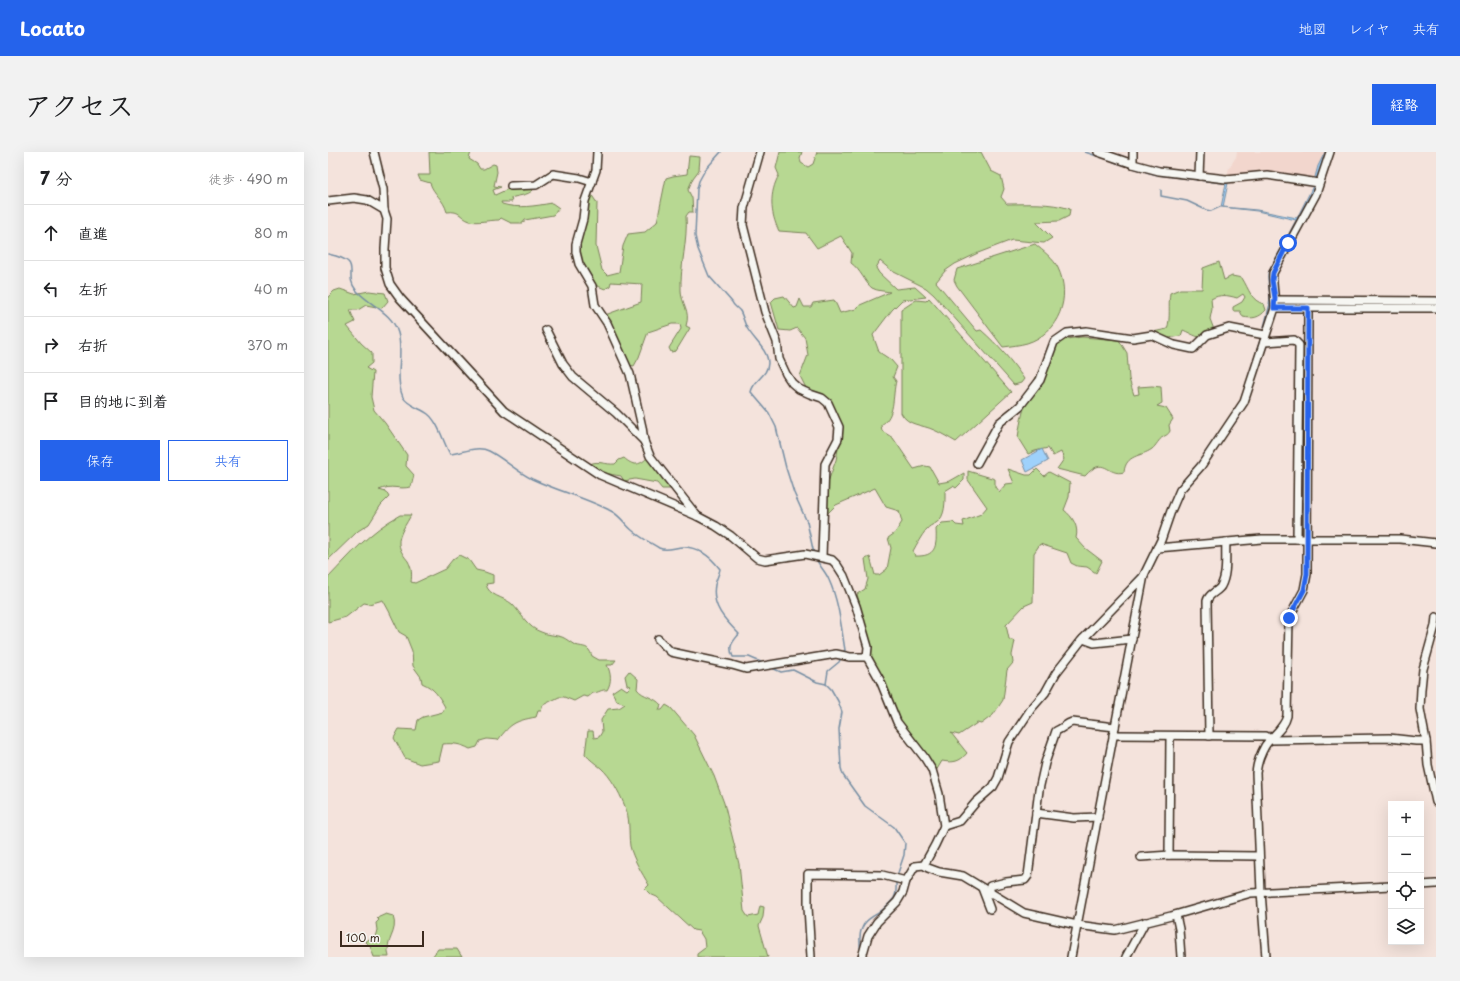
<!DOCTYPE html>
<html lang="ja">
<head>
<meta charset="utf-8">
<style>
	:root { --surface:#fff; --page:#f2f2f2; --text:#202124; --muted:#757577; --line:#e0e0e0; --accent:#2563eb }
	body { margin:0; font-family:"Playpen Sans","Klee One",sans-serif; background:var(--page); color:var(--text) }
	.controls { position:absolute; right:12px; bottom:12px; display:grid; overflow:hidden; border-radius:0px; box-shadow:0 4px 16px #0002 }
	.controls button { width:36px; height:36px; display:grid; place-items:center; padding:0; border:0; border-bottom:1px solid var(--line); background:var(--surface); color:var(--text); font:20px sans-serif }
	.scale { position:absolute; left:12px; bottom:10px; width:84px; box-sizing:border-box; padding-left:4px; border:2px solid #3b2a1e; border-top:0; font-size:11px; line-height:14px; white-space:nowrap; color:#3b2a1e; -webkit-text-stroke:3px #f6f6f2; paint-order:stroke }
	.stop { position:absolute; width:12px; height:12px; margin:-9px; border:3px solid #2563eb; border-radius:50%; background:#fff }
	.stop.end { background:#2563eb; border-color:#fff; box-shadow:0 1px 4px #0008 }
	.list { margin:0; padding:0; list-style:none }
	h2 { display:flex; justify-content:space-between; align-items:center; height:52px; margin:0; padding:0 16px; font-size:17px }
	h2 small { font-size:13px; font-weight:400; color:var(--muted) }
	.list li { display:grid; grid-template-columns:26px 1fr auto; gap:12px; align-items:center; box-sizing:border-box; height:56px; padding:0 16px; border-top:1px solid var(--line) }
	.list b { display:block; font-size:15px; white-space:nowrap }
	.list em { font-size:13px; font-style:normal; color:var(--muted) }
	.actions { display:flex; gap:8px; padding:12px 16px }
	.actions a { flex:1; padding:9px 0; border:1px solid var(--accent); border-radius:0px; text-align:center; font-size:14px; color:var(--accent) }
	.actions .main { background:var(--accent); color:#fff }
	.icon { flex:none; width:22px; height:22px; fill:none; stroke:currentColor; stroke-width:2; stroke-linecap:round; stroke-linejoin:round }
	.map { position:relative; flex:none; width:1108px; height:805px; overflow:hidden; border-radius:0px }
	header { display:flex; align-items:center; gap:24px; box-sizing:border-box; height:56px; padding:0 20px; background:var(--accent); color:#fff }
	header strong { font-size:19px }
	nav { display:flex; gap:22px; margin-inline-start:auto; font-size:14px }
	.intro { display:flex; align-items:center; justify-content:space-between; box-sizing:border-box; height:96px; padding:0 24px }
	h1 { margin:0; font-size:28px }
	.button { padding:10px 18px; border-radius:0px; background:var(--accent); color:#fff; font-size:14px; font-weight:700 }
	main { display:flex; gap:24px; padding:0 24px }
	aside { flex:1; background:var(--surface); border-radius:0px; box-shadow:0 4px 16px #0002 }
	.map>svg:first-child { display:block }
	.built { fill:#f2d6cd }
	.green { fill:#b7d892; stroke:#798158 }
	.water { fill:#9ed1fb; stroke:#768ea3 }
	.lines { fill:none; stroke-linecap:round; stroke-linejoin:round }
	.stream { stroke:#768ea3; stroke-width:1.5 }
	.minor-casing { stroke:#3b2a1e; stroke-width:10 }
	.minor { stroke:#f6f6f2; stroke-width:7 }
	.route { stroke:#2563eb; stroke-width:5 }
</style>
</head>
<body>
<header>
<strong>Locato</strong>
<nav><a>地図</a><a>レイヤ</a><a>共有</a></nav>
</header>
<div class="intro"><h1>アクセス</h1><a class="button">経路</a></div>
<main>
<aside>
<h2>7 分<small>徒歩 · 490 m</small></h2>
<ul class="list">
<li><svg class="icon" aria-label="ahead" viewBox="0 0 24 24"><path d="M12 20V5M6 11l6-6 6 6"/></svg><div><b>直進</b></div><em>80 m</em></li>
<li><svg class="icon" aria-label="left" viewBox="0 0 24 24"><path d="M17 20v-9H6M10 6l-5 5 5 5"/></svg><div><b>左折</b></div><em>40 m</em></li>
<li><svg class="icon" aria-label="right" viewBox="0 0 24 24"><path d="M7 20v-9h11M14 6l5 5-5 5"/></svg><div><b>右折</b></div><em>370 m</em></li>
<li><svg class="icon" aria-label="arrive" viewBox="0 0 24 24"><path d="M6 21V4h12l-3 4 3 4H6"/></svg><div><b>目的地に到着</b></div></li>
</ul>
<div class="actions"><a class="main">保存</a><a>共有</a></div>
</aside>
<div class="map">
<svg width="1108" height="805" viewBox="0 0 1108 805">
	<rect width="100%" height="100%" fill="#f4e3dc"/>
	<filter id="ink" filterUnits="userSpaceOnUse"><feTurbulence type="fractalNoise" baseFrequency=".025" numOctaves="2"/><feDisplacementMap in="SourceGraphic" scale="8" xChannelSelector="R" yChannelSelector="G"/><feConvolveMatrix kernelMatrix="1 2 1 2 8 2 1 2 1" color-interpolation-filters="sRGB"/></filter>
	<g filter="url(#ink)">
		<polygon class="built" points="909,0 996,0 986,27 939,20 899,24 901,16 908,5"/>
		<g class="green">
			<path d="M101,0H143L141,7L149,12L152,17H156L165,12L168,13L169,20L166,34L173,35L165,38L167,43L180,37L203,36L205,38C199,44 191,43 183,46L184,50H173L174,52C190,57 207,54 224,51L231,56L225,63L197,68L195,71H183L173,66L171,68C163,68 148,71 142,69C132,66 133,58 119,60C115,46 106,43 102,31L92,28L90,23H102Z"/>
			<path d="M452,0H474L472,6L473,11L480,15L485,12L489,0H653L663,19L673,24L676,37L673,45L679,52C700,52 722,50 742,57L741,64L731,69L708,70L724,86L716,91L684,88L650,101L627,112L617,119L608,130L649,179L653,178C670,193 684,209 696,227L693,231L686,233L606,143L598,136L564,119L552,109L548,116L551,121L568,137L587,135L598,145L574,148L564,158L545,183L551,200L563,208L569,215L565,225L568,229C564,244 568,264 553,273L554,279L565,286L586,317L597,314L602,315L611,331L622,329L636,321V328L628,336L625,334L617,339C617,349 618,365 608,371C604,373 601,374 598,378C593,384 589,392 585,399L587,404C608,405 609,394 608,377L614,371L625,370L628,373L636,374L635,369L653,362L659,355L640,328V319L667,327V335L671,340L678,332L686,331L680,317L698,323H703L709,317L716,324L721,320L742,331L741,345L736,358C745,365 751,375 748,386L757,396L774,409L768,421L759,415L749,414L743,411L739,401L712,392L706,401L705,450L696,454L678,473L681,487L687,489L684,503L685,511L679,518L675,548L665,563L653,572L649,571L631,583L623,581L639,601C632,610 625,611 614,609L608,619L591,596L586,587L570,566L543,505V494L529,442L537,437L540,427L537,407L542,405L547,423H551L559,417L563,396L560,386L567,381L574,370L571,359L558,355L547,336L508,353L499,362L500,330L508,308L512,286L508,265L494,249L478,236L472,224L480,203L477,186L469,176L462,179L451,178L443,150L447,146L456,144L466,156L469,155L472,147L476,155H483L485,151L506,148L509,154L512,161L528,157L532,153L562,140C557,139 549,139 544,136C537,131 533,118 523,111L524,101L513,84L489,96L478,81L451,79C442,61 441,41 451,23L448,16Z"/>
			<path d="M361,4L372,5L371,18L365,26L360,38L364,46L365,60H361L358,64C360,87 352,114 353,138C353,152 363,158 358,174L362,176L348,199L343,200L341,196L353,177L352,172H344L320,180L311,205L306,214L301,213L277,163L313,150L314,132L283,130L282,134L277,137L265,132L253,111L251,95L260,48L263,42L269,51L268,94L274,118L279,123L291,120L295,94L300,82L317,80L329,70L338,26L345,24L359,22Z"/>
			<path d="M707,92C715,99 726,107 730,116C744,145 731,181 699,191C692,193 683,194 675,195L629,134L626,128L629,117Z"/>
			<path d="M891,110L896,128L904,124L914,126C921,137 923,149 936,152L938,158C931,166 925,167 915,165L912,159H905V155L914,150L917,145L915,142L909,146C899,143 892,142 883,147L884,157L882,167L885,175L884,184C872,189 865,182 855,178L853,184C839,185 836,191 825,180L839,177C843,166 840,153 842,141L852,137H874L875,116Z"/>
			<path d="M12,137L26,142L41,139L57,141L60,149L54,156L38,153L30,158H22L27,170L19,174L33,191L44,201V211L38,216L45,220L43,245L46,258L57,271L79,303L78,314L86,323L83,335C69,338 65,332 51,338L58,340L61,345L53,353L41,372L30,379L0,408V145L6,139Z"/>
			<path d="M601,146L683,240L628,290C621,286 613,281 606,278C593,272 580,274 573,261V158L588,148L598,149Z"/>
			<path d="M754,185L791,188L799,201L801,227L806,243L811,242L810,235L824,234L833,235L834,251L829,254L838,256L845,267L841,273L842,279C840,283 838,283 835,285C831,287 828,294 824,297C813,305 798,302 796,320C779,325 777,302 757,324L729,317L736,307L733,300L725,304L720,296L707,299L700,302L690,286C694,251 709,216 731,188Z"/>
			<path d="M296,306C305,314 311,314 319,306L345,337H334L329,331L307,327L296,329L293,324C281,322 271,321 262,312C270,308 278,313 287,312L291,308Z"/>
			<path d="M72,363H83C79,371 70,383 71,392C72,399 76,404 80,409C84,416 84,423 83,430L87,431L117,417L125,407L131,403L141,408L148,418L157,420L165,423V431L158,432C160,444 176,445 184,452C193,461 200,476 213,480C219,483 227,483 234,485C239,487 243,491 247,493C257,496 260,493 264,504L271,508H288L284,513H279C283,521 284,530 279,538C274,537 270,541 265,541L260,545L255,544L246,549L236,545H231L215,553L213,559H210L208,565C187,569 183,571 170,588L159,587L152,589L149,595L142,597C133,592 125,591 115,592L111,609L92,612L77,606L66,586L71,577L88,578L90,568L95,565L115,560L117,555C110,543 107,537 94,531L93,525L85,514L84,499L78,484L71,480L61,459L55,448L41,452L36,451L18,465L0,470V426C24,401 41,380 72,363Z"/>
			<path d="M301,519L310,527L309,537C315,545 327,545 333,553L331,558H334L338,553L343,556L366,583L386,624L396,651L411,712L416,759L420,765L430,763L432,754L436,755L435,765L431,774L440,805H369V802L377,796L376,787L371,779L365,778L329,745L322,742L317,737L321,733C314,721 305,707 302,694C300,679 303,667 296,652C291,640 283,625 273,616C267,611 262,608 257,602L260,579H265L266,586L271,585L274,580L273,568L280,557L291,556L297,552L289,549L284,540L293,534L299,538L303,534L299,533L297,524Z"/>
			<path d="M58,762L65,764C71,781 56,787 61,805H46L42,794L37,789L47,785L49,778L48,771L51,768L49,766Z"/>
			<polygon points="110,797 129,797 134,805 104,805"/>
		</g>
		<g class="water">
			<path d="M997,0H999L987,37L942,123C941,133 945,143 943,153L941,152C943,141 939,132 940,121L968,68L929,59L893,55L898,31H900L895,55L929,58L969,66L984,36L990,14Z"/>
			<polygon points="714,297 720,309 699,320 694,308"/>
		</g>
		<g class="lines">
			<g class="stream">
				<path d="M393,0L377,18L371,29L369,37L367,84L370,97L381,124L404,150C406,155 409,155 412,159C415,164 416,171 419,176C425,187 440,198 440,211C440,224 425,228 423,240L441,261L448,275L458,316L466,341L479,370L486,402"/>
				<polyline points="757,0 772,5"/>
				<polyline points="786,10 812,18"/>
				<polyline points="818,20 830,23 895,31"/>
				<polyline points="941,27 980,33"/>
				<polyline points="833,38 833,44 859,49 878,58 883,59 894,54"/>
				<path d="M0,102C38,110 14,121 28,138C41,153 64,160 70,181C76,201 66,225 75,245C80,254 92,256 100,262C111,271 115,290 122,302C134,301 149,293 161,299C175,306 188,319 204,327C230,339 258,346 283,359C293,364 297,373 305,379C313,386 323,391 331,396C339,400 347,395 355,395C371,395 383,405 392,417C391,423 388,427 387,433C383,454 397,468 411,482C404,491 400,494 405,505H421L435,511"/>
				<polyline points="935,179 942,152"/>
				<polyline points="922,221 933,185"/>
				<polyline points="858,326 872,309"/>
				<path d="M488,407C492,415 498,420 501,428C511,450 513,474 517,498L515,501"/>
				<polyline points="784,452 813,421"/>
				<polyline points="444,516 453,520 465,518 489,530 498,532 503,537 510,549 514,560 511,577 513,616 515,623 537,654 566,675 577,691 576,703 569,724"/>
				<polyline points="498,532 500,519 511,510 513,506"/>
				<path d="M532,801C533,792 530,784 534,776C537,769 541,767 547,763C553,760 562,751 566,746C569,741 568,735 568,730"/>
			</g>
			<g class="minor-casing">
				<g id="minor">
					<polyline points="46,0 55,37 56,58 59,67 57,97 57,116 62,132 72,146 176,259 272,323 369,364 388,374 403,384 429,406 437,408 477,402 504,408 509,413 516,424 528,454 540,495 539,505 552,528 569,570 596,605 604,618 611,642 616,674 607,693 596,713"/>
					<polyline points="269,0 268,18 257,49 255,67 248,92 248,100 251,112 264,134 267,153 279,171 302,222 314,275 316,289 322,304 369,364"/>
					<polyline points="432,0 416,56 415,73 437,160 449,190 451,207 458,222 464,231 471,237 482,242 494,246 500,251 511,275 510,287 497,312 494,405"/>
					<polyline points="770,0 805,12 831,19 898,27 939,23 991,31"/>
					<polyline points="805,12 805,0"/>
					<polyline points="871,24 872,0"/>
					<polyline points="183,34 208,33 225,22 251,26 264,30"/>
					<polyline points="0,49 26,46 39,48 56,58"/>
					<polyline points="947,148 1108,149"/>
					<polyline points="947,156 1108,156"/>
					<polyline points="218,178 235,212 245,225 288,261 316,289"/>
					<polyline points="936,190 966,188 971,193 969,387"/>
					<polyline points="649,311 671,271 692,254 712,228 726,190 739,181 758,179 805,186 824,183 846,193 865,197 879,183 901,176 937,183"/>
					<polyline points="829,396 934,387 1072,387 1108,391"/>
					<polyline points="1108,465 1107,474 1095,517 1093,537 1092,557 1098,589 1100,613 1108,650"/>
					<polyline points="330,487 343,500 404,513 418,517 508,502 522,505 539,505"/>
					<polyline points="755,487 766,491 804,487"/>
					<polyline points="785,583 938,584 943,588 1061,586 1088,589 1098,589"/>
					<path d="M881,584L879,449C881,441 890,440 893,434C900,421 897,403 898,390"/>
					<polyline points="708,661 746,666 770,665"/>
					<polyline points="616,674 632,669 648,650 665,635 670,626 681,590 703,557 717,541 728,521 753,489 816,424"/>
					<polyline points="841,703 842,584"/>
					<polyline points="813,705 842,703 931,704"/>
					<polyline points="596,713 600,716 611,720 635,724 696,761 749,773 787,778 843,764 923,741 1063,734"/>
					<polyline points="1093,733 1108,732"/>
					<polyline points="654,736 662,757"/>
					<path d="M662,742V734L678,730L697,728L700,724L711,638L717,611L728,579C735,576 738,572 744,570L787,575"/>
					<polyline points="848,763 851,777 853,805"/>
					<polyline points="483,805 480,755 480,722 554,723 578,729"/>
					<polyline points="534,805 540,784 549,770 569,750 575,740 578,729 587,714 596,713"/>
					<path d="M743,805L816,423L833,388L843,359L852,338L873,314L916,250L947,156C947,144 944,133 945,121L988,42L1002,0"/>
					<polyline points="798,805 817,770"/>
					<path d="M938,805L933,740L928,621C929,611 932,603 937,594C944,583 956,577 959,564L961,466L976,438L979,422L980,156"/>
				</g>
			</g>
			<use href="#minor" class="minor"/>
		</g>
	</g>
	<g class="lines" filter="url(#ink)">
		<polyline class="route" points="960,91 945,121 944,128 947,146 946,156 980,156 979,422 976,438 961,466"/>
	</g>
</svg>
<div class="controls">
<button>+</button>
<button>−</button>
<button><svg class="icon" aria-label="locate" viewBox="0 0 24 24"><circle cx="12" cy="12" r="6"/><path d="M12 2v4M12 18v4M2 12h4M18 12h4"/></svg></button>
<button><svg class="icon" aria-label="layers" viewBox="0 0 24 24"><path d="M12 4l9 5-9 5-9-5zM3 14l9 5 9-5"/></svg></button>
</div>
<div class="scale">100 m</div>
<div class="stop" style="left:960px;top:91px"></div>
<div class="stop end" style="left:961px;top:466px"></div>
</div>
</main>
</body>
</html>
